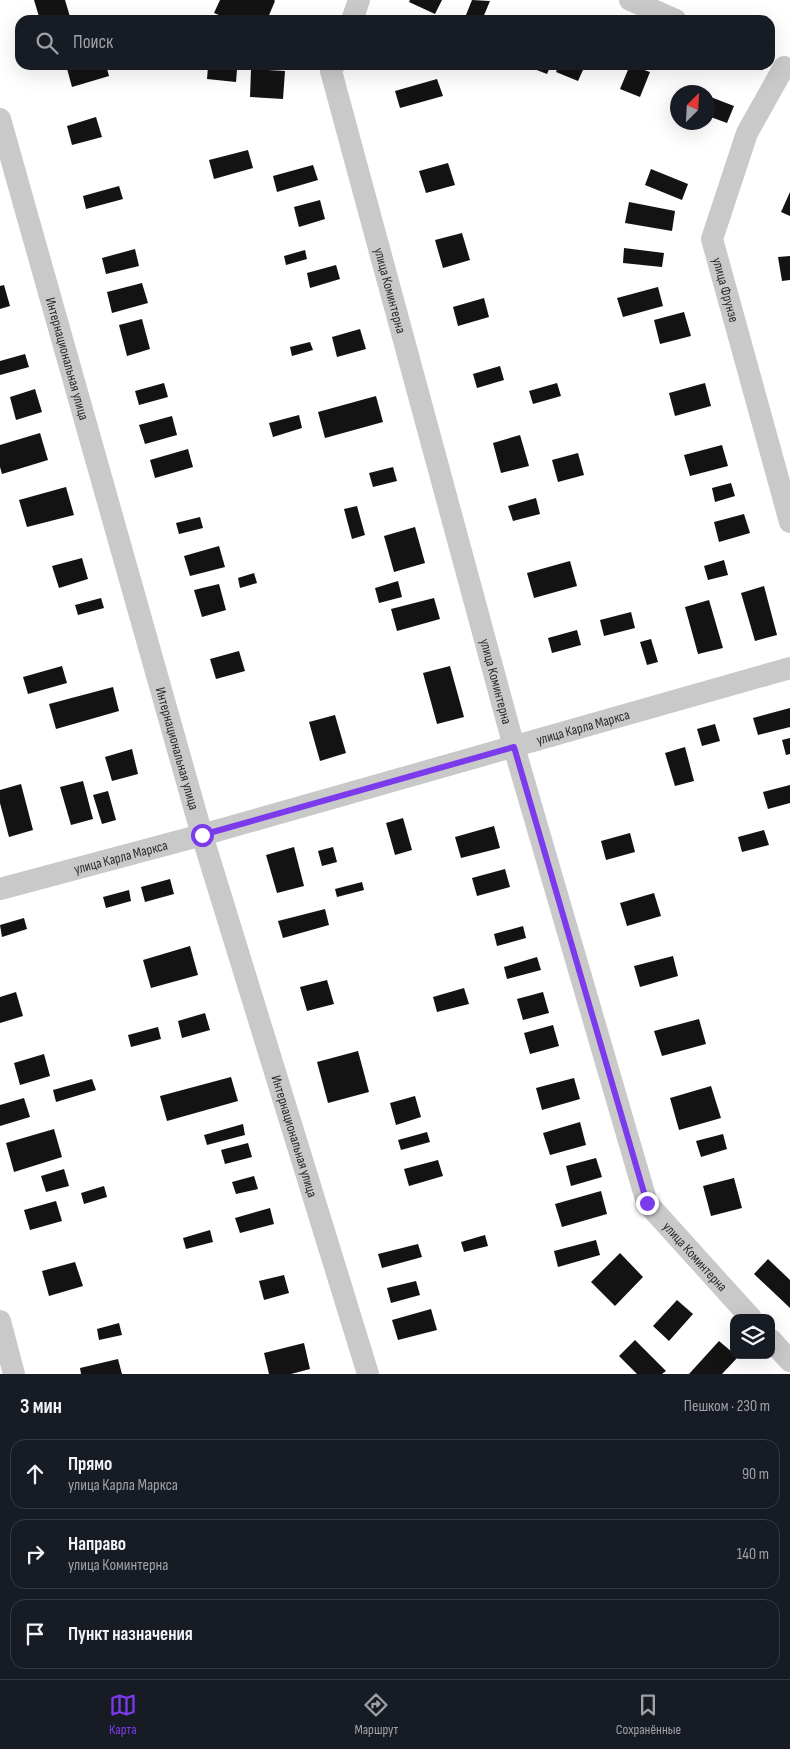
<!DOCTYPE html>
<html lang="ru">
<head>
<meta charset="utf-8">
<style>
	:root { --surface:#171b24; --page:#20242c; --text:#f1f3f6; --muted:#9ea1a6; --line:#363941; --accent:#7c3aed }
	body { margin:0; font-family:"Sofia Sans Condensed",sans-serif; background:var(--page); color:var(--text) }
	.controls { position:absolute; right:15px; bottom:15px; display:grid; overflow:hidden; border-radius:10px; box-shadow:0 5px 20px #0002 }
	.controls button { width:45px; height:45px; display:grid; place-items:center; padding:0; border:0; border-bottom:1px solid var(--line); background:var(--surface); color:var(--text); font:25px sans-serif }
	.compass { position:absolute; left:670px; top:85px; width:45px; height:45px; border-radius:50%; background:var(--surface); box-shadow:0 5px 20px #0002; rotate:24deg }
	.stop { position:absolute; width:15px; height:15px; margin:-11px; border:4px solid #7c3aed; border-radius:50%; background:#fff }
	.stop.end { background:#7c3aed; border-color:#fff; box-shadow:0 1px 5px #0008 }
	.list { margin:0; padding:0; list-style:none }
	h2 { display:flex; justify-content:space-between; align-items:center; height:65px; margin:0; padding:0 20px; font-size:21px }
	h2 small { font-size:16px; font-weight:400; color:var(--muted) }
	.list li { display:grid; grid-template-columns:32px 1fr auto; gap:15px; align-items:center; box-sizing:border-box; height:70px; margin:0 10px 10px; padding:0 10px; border:1px solid var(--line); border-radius:15px }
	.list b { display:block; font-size:19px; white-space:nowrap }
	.list p { margin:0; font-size:16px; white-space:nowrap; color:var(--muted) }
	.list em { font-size:16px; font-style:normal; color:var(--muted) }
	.icon { flex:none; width:28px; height:28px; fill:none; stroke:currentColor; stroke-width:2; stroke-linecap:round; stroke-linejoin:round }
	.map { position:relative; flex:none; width:790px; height:1374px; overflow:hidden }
	.search { position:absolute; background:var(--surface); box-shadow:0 5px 20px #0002; left:15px; right:15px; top:15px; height:55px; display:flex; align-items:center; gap:12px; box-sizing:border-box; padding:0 18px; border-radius:15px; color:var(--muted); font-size:19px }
	.sheet { height:305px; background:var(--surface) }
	nav { display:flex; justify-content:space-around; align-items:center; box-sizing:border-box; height:70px; border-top:1px solid var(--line); background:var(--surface); font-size:14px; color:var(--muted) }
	nav a { display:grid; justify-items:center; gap:2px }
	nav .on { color:var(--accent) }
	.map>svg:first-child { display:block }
	.building { fill:#131313 }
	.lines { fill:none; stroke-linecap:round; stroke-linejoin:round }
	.minor { stroke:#c9c9c9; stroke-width:22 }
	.route { stroke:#7c3aed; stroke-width:6 }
	.labels { text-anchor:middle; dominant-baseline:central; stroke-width:5; stroke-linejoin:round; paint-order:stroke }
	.street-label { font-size:14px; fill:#2c2c2c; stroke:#fff }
</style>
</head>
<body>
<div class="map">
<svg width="790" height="1374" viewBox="0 0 790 1374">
	<rect width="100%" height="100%" fill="#fff"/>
	<g class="building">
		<polygon points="34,0 65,0 71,20 40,20"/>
		<polygon points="220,0 274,0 275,1 267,20 231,20 214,13"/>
		<polygon points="410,0 442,0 435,14 409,2"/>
		<polygon points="472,0 490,1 482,20 464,20"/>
		<polygon points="66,65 106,65 109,76 72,87"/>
		<polygon points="524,65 551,65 547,74"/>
		<polygon points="559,65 570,65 583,70 578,81 556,72"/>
		<polygon points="630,65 650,72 640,97 620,89"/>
		<polygon points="208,67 237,70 236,82 207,79"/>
		<polygon points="251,69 285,71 283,99 250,97"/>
		<polygon points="437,79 443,96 400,108 395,91"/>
		<polygon points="708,96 734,106 727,123 708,116"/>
		<polygon points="96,117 102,137 72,145 67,126"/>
		<polygon points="248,150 253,168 214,179 209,160"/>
		<polygon points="448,163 455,185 426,193 419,171"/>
		<polygon points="313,165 318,180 277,192 273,176"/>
		<polygon points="651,169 688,184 682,200 645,185"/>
		<polygon points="119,186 123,199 86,209 83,196"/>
		<polygon points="790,192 790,216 781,212"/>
		<polygon points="320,200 325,219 299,227 294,207"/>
		<polygon points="629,202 675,211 672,231 625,223"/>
		<polygon points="462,233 470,260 443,268 435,240"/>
		<polygon points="624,248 664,253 662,267 623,263"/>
		<polygon points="135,249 139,266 106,274 102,258"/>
		<polygon points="305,250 307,259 286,265 284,256"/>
		<polygon points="790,256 790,280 782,281 778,257"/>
		<polygon points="336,265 340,279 310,288 307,273"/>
		<polygon points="142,283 148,303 112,313 107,292"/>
		<polygon points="4,285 10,306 0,309 0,286"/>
		<polygon points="658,287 663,306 623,317 617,298"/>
		<polygon points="484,298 489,317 458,326 453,307"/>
		<polygon points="684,312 691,336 660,344 654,320"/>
		<polygon points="142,319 150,349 127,356 119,325"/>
		<polygon points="360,329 366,349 337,357 332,337"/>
		<polygon points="310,342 313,350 292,356 290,347"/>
		<polygon points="25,354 29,367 0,375 0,361"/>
		<polygon points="500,366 504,380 477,388 473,374"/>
		<polygon points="164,383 168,397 139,405 135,391"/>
		<polygon points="557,383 561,396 533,404 529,391"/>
		<polygon points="705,383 711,406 675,416 669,393"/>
		<polygon points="35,389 42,412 16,420 10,397"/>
		<polygon points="376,396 383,422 325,438 318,412"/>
		<polygon points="299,415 302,428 273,437 269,423"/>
		<polygon points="172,416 177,435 145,444 139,425"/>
		<polygon points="40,433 48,460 2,474 0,467 0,445"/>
		<polygon points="520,435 529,466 501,473 493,443"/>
		<polygon points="722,445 728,466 690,476 684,455"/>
		<polygon points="188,449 193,467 155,478 150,460"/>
		<polygon points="578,453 584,475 558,482 552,460"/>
		<polygon points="393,467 397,481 373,487 369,473"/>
		<polygon points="731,483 735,496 715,502 712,488"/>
		<polygon points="66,487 74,515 27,527 19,500"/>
		<polygon points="536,498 540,514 513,521 508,506"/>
		<polygon points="357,506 365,535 352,539 344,509"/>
		<polygon points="744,514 750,533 719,542 714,522"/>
		<polygon points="200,517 203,528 179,534 176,523"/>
		<polygon points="415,527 425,563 394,572 384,536"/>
		<polygon points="219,546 225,567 190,576 184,556"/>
		<polygon points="82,558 88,579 59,588 52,566"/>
		<polygon points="724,560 728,575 708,580 704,566"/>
		<polygon points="570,561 577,586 534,598 527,573"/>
		<polygon points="254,573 257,583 240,588 238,578"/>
		<polygon points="398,581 402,597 379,603 375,588"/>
		<polygon points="219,584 226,610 202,617 194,590"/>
		<polygon points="764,586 777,635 755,641 741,593"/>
		<polygon points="101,598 104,608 78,615 75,605"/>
		<polygon points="434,598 440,619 397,631 391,609"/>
		<polygon points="709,600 723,648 698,654 685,607"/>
		<polygon points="631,612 635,628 604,636 600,620"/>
		<polygon points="577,630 581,645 552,653 548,638"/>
		<polygon points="651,639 658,662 647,665 640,642"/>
		<polygon points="239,651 245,671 216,679 210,659"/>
		<polygon points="62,666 67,683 28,694 23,677"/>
		<polygon points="450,666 464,717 437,724 423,673"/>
		<polygon points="113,687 119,711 56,729 49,704"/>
		<polygon points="790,708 790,727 758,735 753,718"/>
		<polygon points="335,715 346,753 320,761 309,722"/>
		<polygon points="715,724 720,741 702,746 697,729"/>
		<polygon points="790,738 790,754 786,755 782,740"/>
		<polygon points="685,747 694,781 675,786 665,753"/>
		<polygon points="132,749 138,774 112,781 105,757"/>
		<polygon points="83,781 93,819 71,825 60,787"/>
		<polygon points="21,784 33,830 9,837 0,803 0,790"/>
		<polygon points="790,785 790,803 768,809 763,792"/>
		<polygon points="108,791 116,820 102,824 93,795"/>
		<polygon points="403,818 412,850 395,855 386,823"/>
		<polygon points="494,826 500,848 461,858 455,837"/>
		<polygon points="764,830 769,845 742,852 738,837"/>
		<polygon points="630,833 635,852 606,860 601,841"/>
		<polygon points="294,847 304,886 277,893 266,855"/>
		<polygon points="333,847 337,862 322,866 318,851"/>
		<polygon points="505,869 510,887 477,896 472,878"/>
		<polygon points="170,879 174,894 145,902 141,887"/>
		<polygon points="362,882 364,890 337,897 335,889"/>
		<polygon points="129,890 131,901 106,908 103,897"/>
		<polygon points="654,893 661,916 627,926 620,903"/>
		<polygon points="325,909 329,925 283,938 278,921"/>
		<polygon points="24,918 27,929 2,937 0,925"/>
		<polygon points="523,926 526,938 497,946 494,934"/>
		<polygon points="190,946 198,975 151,988 143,960"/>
		<polygon points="673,956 678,976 640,987 634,966"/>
		<polygon points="537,957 541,970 507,979 504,967"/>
		<polygon points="327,980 334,1004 307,1011 300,987"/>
		<polygon points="464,988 469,1004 437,1012 433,997"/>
		<polygon points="16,992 23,1016 0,1023 0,997"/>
		<polygon points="543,992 549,1013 523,1020 517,999"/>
		<polygon points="205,1013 210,1030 182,1038 178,1021"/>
		<polygon points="699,1019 706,1044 662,1056 654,1031"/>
		<polygon points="553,1025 559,1046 530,1054 524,1033"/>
		<polygon points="158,1027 161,1039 131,1047 128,1035"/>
		<polygon points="358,1051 369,1092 328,1103 317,1062"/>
		<polygon points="44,1054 50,1076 20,1085 14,1063"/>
		<polygon points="231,1077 238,1101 167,1121 160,1096"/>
		<polygon points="574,1078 580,1099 542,1110 536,1088"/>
		<polygon points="92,1079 96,1090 56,1102 53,1090"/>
		<polygon points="711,1086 721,1118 679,1130 670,1098"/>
		<polygon points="415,1096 421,1117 396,1125 390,1103"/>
		<polygon points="24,1098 30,1117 0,1126 0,1105"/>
		<polygon points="580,1122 586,1145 550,1155 543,1133"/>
		<polygon points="243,1124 245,1135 207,1145 204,1135"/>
		<polygon points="54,1129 62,1157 14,1172 6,1143"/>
		<polygon points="427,1132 430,1142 401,1150 398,1140"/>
		<polygon points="723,1134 727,1149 701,1157 696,1141"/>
		<polygon points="248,1143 252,1157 225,1164 221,1150"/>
		<polygon points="596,1158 602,1177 571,1186 566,1166"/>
		<polygon points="438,1160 443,1176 409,1186 404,1169"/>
		<polygon points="64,1169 69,1186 46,1192 41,1176"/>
		<polygon points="254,1176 258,1189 236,1194 232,1182"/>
		<polygon points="734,1178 742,1208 711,1216 703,1186"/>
		<polygon points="104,1186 107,1197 84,1204 81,1193"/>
		<polygon points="601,1191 607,1214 562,1227 555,1204"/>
		<polygon points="56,1201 62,1221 30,1230 24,1210"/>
		<polygon points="270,1208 274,1224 240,1233 235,1218"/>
		<polygon points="210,1230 213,1242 186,1249 183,1238"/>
		<polygon points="485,1235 488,1246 464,1252 461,1242"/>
		<polygon points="596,1240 600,1255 558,1267 554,1251"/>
		<polygon points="418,1244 422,1257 382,1268 378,1254"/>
		<polygon points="620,1253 643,1277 615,1306 591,1282"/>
		<polygon points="768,1259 790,1280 790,1308 754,1274"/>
		<polygon points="75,1262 83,1286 49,1296 42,1271"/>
		<polygon points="284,1275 289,1293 264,1300 259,1281"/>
		<polygon points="416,1281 420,1295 391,1303 387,1288"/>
		<polygon points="677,1300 693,1314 669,1341 653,1326"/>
		<polygon points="431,1309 437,1330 398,1340 392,1320"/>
		<polygon points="119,1323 122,1335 99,1340 97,1329"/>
		<polygon points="635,1340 666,1371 662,1374 637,1374 619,1356"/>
		<polygon points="719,1341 738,1357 722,1374 689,1374"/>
		<polygon points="304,1343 310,1369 291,1374 269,1374 264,1353"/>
		<polygon points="118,1359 122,1374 81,1374 80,1368"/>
	</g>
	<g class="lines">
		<g class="minor">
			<polyline points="630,0 676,20"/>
			<polyline points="352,20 359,0"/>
			<path id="s1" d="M334,65L331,71L514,747L647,1203L751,1318"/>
			<path id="s2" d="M784,67L747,133L712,239L790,522"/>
			<path id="s3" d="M0,119L202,835L368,1374"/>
			<path id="s4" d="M0,889L202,835L790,668"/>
			<polyline points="0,1321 14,1374"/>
			<polyline points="771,1340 790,1361"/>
		</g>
	</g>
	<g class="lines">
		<polyline class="route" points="202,835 514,747 647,1203"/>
	</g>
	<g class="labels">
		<g class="street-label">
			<text stroke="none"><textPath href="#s1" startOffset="234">улица Коминтерна</textPath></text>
			<text stroke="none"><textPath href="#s2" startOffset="240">улица Фрунзе</textPath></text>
			<text stroke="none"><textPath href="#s3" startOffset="249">Интернациональная улица</textPath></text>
			<text stroke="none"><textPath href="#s1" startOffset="639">улица Коминтерна</textPath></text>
			<text stroke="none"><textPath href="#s4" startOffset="605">улица Карла Маркса</textPath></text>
			<text stroke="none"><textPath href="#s3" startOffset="654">Интернациональная улица</textPath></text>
			<text stroke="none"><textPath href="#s4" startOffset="125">улица Карла Маркса</textPath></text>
			<text stroke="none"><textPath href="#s3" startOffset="1059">Интернациональная улица</textPath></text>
			<text stroke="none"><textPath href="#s1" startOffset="1254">улица Коминтерна</textPath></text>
		</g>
	</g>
</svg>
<div class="controls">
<button><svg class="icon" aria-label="layers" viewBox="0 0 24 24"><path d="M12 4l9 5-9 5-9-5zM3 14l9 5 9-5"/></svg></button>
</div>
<svg class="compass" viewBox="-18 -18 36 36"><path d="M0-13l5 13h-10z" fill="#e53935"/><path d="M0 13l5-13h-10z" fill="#9ea1a6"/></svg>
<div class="stop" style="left:202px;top:835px"></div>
<div class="stop end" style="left:647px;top:1203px"></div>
<div class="search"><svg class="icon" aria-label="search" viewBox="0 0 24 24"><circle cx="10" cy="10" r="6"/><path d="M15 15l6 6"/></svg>Поиск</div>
</div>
<section class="sheet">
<h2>3 мин<small>Пешком · 230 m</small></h2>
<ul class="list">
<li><svg class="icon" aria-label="ahead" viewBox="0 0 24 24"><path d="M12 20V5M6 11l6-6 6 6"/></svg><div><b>Прямо</b><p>улица Карла Маркса</p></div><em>90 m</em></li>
<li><svg class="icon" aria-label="right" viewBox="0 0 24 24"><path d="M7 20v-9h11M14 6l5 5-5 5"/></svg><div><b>Направо</b><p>улица Коминтерна</p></div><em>140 m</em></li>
<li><svg class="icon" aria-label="arrive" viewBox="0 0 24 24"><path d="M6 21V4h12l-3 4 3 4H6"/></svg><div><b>Пункт назначения</b></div></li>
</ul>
</section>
<nav>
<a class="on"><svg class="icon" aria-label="map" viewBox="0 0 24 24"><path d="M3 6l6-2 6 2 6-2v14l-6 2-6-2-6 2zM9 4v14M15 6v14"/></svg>Карта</a>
<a><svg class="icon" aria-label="directions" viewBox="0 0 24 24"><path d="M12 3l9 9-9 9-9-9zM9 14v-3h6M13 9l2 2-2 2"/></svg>Маршрут</a>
<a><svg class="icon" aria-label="saved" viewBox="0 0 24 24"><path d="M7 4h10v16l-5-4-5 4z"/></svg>Сохранённые</a>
</nav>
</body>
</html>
